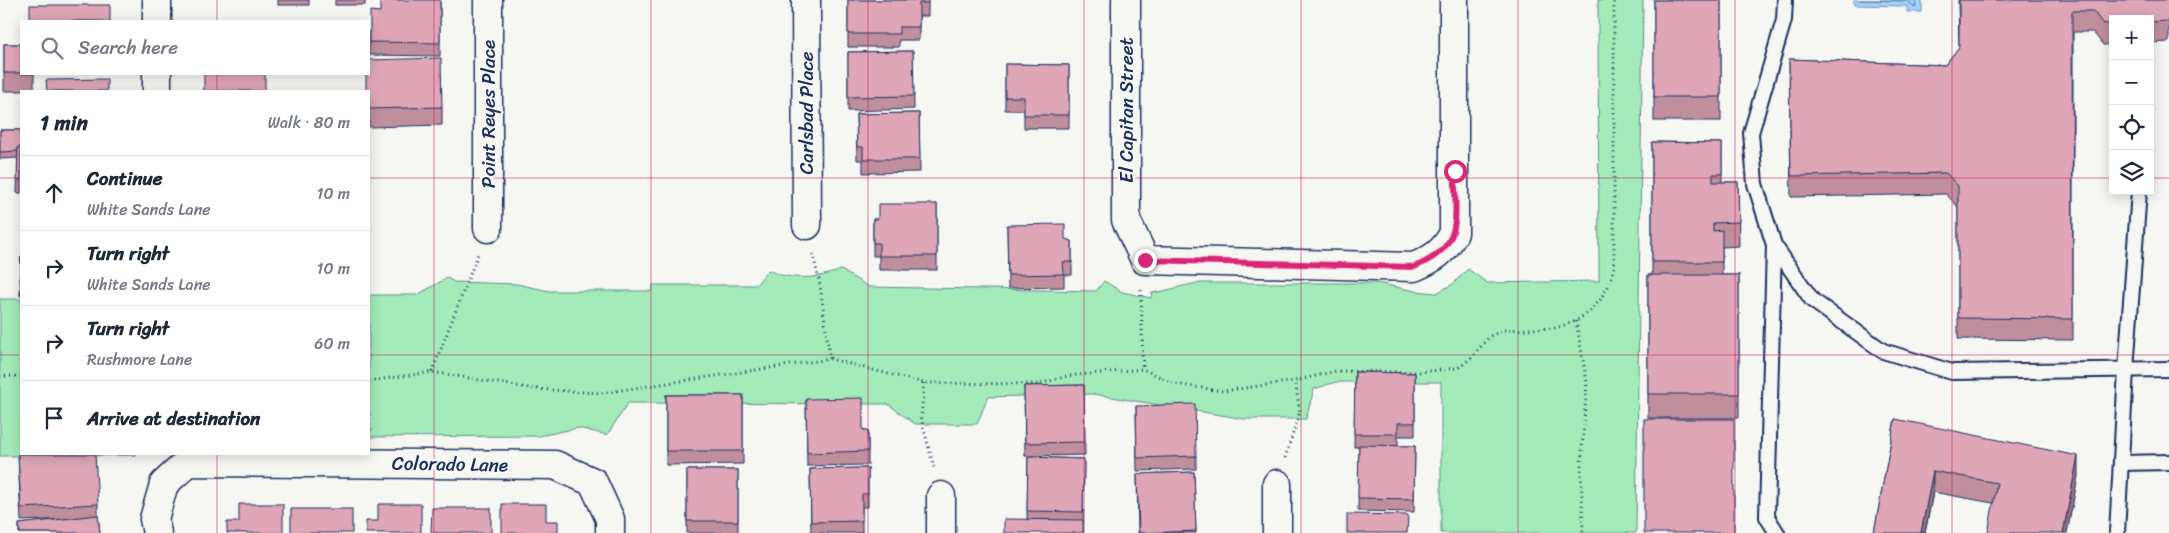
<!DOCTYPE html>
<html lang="en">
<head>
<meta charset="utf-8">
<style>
	:root { --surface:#fff; --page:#f2f2f3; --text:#1f2937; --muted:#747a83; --line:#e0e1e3 }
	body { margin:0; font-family:Sriracha,sans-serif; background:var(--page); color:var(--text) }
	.controls { position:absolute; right:15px; top:15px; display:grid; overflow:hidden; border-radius:0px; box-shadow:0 2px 12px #0003 }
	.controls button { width:45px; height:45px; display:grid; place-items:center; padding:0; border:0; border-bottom:1px solid var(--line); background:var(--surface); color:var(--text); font:25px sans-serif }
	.stop { position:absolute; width:15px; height:15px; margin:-11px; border:4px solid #db2777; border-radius:50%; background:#fff }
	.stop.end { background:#db2777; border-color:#fff; box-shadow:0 1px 5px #0008 }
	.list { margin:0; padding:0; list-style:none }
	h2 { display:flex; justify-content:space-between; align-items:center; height:65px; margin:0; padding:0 20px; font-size:21px }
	h2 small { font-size:16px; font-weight:400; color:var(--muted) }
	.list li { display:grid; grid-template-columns:32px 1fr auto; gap:15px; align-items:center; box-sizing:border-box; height:75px; padding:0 20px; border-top:1px solid var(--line) }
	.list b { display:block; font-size:19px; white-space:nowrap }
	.list p { margin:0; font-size:16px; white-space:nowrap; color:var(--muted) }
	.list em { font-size:16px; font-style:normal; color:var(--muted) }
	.icon { flex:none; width:28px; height:28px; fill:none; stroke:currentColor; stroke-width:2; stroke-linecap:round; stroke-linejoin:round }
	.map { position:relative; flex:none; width:2169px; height:533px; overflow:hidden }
	.search { position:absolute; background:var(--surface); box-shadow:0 2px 12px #0003; left:20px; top:20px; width:350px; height:55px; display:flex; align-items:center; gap:12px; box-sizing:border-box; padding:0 18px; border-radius:0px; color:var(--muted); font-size:19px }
	.panel { position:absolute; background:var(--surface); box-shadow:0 2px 12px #0003; left:20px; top:90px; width:350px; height:365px; border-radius:0px }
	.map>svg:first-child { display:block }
	.green { fill:#a3ebb9; stroke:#5f8d8c }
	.water { fill:#a2d2fe; stroke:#6c91be }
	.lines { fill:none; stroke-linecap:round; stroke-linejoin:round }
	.shore { stroke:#51709e; stroke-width:1 }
	.lane-casing { stroke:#1b2f5e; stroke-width:18 }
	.street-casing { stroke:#1b2f5e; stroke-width:31 }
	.path { stroke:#1b2f5e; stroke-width:3; stroke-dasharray:1 4; stroke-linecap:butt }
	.lane { stroke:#f6f6f2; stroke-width:14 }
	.street { stroke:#f6f6f2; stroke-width:28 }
	.wall { fill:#c08f9d; stroke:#1b2f5e }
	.shaded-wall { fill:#9c7480; stroke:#1b2f5e }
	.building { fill:#dfa6b7; stroke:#1b2f5e }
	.route { stroke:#db2777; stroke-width:6 }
	.grid { fill:none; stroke:#c2185b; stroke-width:1; stroke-opacity:0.55 }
	.labels { text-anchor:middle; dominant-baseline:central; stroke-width:5; stroke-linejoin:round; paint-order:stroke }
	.street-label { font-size:19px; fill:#1b2f5e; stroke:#f6f6f2 }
</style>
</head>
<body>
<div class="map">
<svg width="2169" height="533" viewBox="0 0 2169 533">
	<rect width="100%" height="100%" fill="#f6f6f2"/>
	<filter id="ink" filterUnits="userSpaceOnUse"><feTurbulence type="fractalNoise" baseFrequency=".02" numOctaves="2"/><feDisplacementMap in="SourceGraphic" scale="10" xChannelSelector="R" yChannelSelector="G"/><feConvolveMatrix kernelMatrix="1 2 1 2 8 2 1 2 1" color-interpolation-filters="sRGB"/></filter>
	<g filter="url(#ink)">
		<g class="green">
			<path d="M1598,0H1643L1636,533H1441V382H1336L1314,389L1306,419H1245L1093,394L988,397L977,424H915L888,404L628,403L607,435L578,428L539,436L369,437V295H417L447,278L454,282L517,284L549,291H652L653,285H756L768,270C791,281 817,279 841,270L869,287L1096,291L1104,281L1122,292L1151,298L1152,293C1169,291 1184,284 1202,283H1377L1415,291L1437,293L1453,284L1468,269L1487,283L1599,281Z"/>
			<polygon points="0,299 21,299 21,454 137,455 0,456"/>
		</g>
		<polygon class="water" points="1854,0 1922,0 1922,12 1907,12 1907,6 1854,5"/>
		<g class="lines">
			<polyline class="shore" points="1860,0 1907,1 1915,7 1917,0"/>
			<g class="lane-casing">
				<g id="lane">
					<polyline points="1785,0 1784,20 1751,133 1755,184 1774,245 1812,300 1883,351 1952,372 2169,369"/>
					<polyline points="1774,245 1767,517 1777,533"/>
					<polyline points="2121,463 2169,462"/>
					<polyline points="2117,533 2126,370 2139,191"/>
				</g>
			</g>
			<g class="street-casing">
				<g id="street">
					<polyline points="488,0 488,228"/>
					<polyline points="806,0 807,225"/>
					<path d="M1126,0V220L1145,260L1414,267C1433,259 1444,252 1454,233V0"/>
					<polyline points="157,21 157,0"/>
					<polyline points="157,91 157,74"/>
					<polyline points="1277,484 1277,533"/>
					<polyline points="941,496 941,533"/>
					<polyline points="157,533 154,519 164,484 188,462 555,465 593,482 610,519 610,533"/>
				</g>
			</g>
			<g class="path">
				<polyline points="813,254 820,285 830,359"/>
				<polyline points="1141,290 1143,369"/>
				<polyline points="1576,321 1587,382 1581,463 1583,533"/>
				<polyline points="432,372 478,254"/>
				<polyline points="0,376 21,376"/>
				<polyline points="369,381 432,372 535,389 601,393 830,359 924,383 1039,384 1068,376 1143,369 1175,384 1223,391 1295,381 1336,371 1420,372 1458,368 1471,358 1490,336 1504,330 1556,328 1576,321 1590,311 1600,300 1610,283 1614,267 1614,0"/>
				<polyline points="924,383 921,418 934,468"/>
				<polyline points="369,414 371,434"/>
				<polyline points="1285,458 1300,412 1295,381"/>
			</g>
			<use href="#lane" class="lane"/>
			<use href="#street" class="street"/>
		</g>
		<g class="wall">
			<rect x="278" y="0" width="31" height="5"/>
			<rect x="335" y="0" width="30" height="5"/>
			<polygon points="440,0 440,56 369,55 369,31 370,31 380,12"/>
			<polygon points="848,0 928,0 928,16 919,16 919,40 899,40 899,47 848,47"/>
			<rect x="1654" y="0" width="67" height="121"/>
			<polygon points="1958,0 2169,0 2169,42 2150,43 2150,19 2113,19 2113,44 2103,45 2093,32 2073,32 2073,340 1958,339 1958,207 1946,194 1791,197 1789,59 1945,65 1959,47"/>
			<polygon points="4,44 21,44 21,74 34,74 34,91 4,91"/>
			<polygon points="913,51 914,109 848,111 848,52"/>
			<polygon points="1005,64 1069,65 1069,128 1024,128 1024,110 1005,110"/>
			<polygon points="369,91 442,107 442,125 369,127"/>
			<polygon points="919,113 920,172 863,173 863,160 857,160 856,114"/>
			<polygon points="0,130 21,130 21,193 17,193 18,158 0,159"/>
			<polygon points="1652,142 1722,143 1722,182 1738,182 1739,246 1722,247 1722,275 1739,275 1739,418 1648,418 1648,275 1652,275"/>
			<polygon points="937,204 937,270 879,270 879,256 873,256 873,219 878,219"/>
			<polygon points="1007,225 1072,241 1072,275 1064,275 1064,287 1008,288"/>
			<polygon points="21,256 21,296 20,296"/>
			<polygon points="1355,372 1415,373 1415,436 1398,436 1398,446 1415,446 1414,512 1358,511 1359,447 1354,447"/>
			<polygon points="1084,385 1085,455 1025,456 1024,386"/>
			<polygon points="666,395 743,395 743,464 666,465"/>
			<polygon points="806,399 863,430 868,430 868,465 807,466"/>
			<polygon points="1136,406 1196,456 1196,469 1137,471"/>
			<polygon points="1895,419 2078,477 1993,503 1933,492 1925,533 1874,533"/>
			<polygon points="18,454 98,504 98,515 100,533 19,533 19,524 68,519 21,521"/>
			<polygon points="1028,457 1084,459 1083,533 1027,519"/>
			<polygon points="868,468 868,507 862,507 862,533 811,533 810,469"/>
			<rect x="687" y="470" width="51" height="63"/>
			<polygon points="1194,472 1196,533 1138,533 1137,474"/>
		</g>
		<g class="shaded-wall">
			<polygon points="2078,456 2078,477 2067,533 2063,533"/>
			<polygon points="1933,471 1933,492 1925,533 1921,533"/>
		</g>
		<g class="building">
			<polygon points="380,0 440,0 440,43 369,42 369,31 370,31 370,11 380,12"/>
			<polygon points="848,0 928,0 928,3 919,3 919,27 899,27 899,34 848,34"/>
			<rect x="1654" y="0" width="67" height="97"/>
			<polygon points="1959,0 2169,0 2169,21 2150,22 2150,19 2113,19 2113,23 2103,24 2093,11 2072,11 2073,319 1958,318 1958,186 1946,173 1791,176 1789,59 1945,65 1959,47"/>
			<rect x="30" y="5" width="80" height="16"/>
			<rect x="4" y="44" width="17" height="29"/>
			<polygon points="913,51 914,96 848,97 848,52"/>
			<polygon points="441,58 442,107 369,109 369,91 366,91 366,74 369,74 369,60"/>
			<polygon points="1005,64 1069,65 1069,115 1024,115 1024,97 1005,97"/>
			<rect x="204" y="74" width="61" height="17"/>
			<polygon points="107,79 107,91 47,91 46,80"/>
			<polygon points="919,113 920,159 863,159 863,147 857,147 856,114"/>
			<polygon points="0,130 21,130 21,147 18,147 18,151 0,152"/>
			<polygon points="1652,142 1722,143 1722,174 1713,174 1713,182 1738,182 1739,222 1713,223 1713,231 1722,230 1722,262 1652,262"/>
			<polygon points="18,147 21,147 21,180 17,180"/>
			<polygon points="878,204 937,204 937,256 879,256 879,243 873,243 873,219 878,219"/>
			<polygon points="1065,224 1065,239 1072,241 1072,262 1063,262 1064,274 1008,275 1007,225"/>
			<polygon points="21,256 21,283 20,283"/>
			<rect x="1648" y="275" width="91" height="119"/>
			<polygon points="1355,372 1415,373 1415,423 1398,423 1398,434 1354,434"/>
			<polygon points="1084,385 1085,442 1025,443 1024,386"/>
			<rect x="666" y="395" width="77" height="56"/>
			<polygon points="863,398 863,430 868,430 868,451 807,453 806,399"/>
			<polygon points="1195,404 1196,456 1137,458 1136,406"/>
			<rect x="1644" y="419" width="90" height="114"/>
			<polygon points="1895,419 2078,456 2063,533 1988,533 1997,483 1933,471 1921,533 1874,533"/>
			<polygon points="1359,445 1415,446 1414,499 1358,498"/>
			<polygon points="18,454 95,454 98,504 21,508"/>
			<polygon points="1028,457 1084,459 1083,512 1027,511"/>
			<polygon points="868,468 868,494 862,494 862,521 811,522 810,469"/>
			<rect x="687" y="470" width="51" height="51"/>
			<polygon points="1194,472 1196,531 1139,533 1137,474"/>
			<polygon points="239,504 283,504 283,533 227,533 227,522 239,522"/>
			<polygon points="378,504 421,504 421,533 366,533 366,521 378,521"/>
			<polygon points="502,504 546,504 546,521 558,521 558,533 502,533"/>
			<polygon points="432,508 491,508 491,533 431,533"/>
			<rect x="291" y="509" width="61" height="24"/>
			<polygon points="1347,514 1408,515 1407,533 1347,533"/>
			<polygon points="98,515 100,533 20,533 19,524"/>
			<polygon points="1004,519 1083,520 1083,533 1004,533"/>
		</g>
	</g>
	<g class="lines" filter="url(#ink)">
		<path class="route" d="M1145,260L1414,267C1466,246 1454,219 1455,171"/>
	</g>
	<path class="grid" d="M217,0V21M434,0V533M651,0V533M868,0V533M1084,0V533M1301,0V533M1518,0V533M1735,0V533M1952,0V533M217,74V91M0,178H21M369,178H2113M2150,178H2169M0,355H21M369,355H2169M217,454V533"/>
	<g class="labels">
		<g class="street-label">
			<text transform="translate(1126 110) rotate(-90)">El Capitan Street</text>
			<text transform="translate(806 113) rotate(-90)">Carlsbad Place</text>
			<text transform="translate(488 114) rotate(-90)">Point Reyes Place</text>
			<text transform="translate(450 464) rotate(1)">Colorado Lane</text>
		</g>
	</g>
</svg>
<div class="controls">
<button>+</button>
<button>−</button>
<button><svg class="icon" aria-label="locate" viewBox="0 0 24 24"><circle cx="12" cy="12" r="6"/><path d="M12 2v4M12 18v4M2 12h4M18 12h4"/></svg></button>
<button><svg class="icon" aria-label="layers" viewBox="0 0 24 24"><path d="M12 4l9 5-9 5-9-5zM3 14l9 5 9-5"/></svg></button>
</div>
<div class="stop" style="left:1455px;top:171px"></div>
<div class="stop end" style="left:1145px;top:260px"></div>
<div class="search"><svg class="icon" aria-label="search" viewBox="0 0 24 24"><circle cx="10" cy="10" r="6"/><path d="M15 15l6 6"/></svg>Search here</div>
<section class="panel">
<h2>1 min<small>Walk · 80 m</small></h2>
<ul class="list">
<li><svg class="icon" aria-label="ahead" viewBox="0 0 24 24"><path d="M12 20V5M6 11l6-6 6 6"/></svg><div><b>Continue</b><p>White Sands Lane</p></div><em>10 m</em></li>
<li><svg class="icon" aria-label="right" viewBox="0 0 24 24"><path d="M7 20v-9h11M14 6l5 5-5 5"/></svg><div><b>Turn right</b><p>White Sands Lane</p></div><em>10 m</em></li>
<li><svg class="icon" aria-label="right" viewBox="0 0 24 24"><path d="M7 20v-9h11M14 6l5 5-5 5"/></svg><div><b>Turn right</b><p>Rushmore Lane</p></div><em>60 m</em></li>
<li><svg class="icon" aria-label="arrive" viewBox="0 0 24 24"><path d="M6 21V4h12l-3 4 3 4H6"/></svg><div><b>Arrive at destination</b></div></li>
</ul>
</section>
</div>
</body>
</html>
